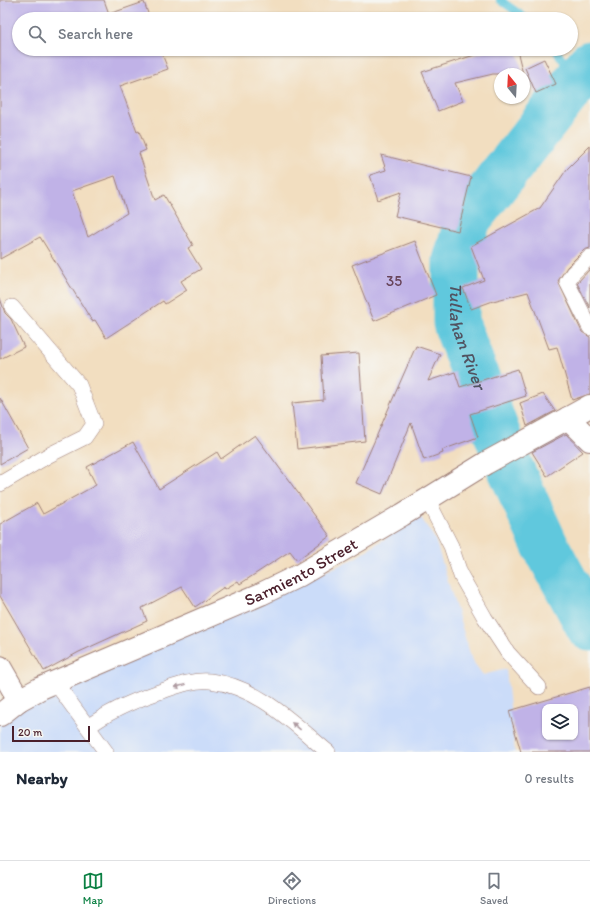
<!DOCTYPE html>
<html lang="en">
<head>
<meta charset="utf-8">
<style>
	:root { --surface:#fff; --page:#f6f6f7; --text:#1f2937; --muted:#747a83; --line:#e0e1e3; --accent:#0b8043 }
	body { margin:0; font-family:Itim,sans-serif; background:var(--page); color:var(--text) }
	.controls { position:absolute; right:12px; bottom:12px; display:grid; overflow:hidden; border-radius:8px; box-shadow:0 1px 3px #0004 }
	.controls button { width:36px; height:36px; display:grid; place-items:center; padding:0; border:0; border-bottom:1px solid var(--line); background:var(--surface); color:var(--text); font:20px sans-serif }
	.compass { position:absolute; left:494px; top:68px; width:36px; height:36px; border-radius:50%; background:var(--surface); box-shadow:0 1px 3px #0004; rotate:342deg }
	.scale { position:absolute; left:12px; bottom:10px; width:78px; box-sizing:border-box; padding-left:4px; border:2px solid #4a1f2b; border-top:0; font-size:11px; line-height:14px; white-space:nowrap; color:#4a1f2b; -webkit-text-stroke:3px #f6f6f2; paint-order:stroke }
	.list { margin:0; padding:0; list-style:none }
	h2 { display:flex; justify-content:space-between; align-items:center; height:52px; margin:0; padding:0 16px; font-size:17px }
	h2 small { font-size:13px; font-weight:400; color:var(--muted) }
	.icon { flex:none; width:22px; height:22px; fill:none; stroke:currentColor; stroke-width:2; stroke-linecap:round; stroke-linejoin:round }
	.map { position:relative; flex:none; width:590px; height:752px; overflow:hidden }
	.search { position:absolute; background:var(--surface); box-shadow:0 1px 3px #0004; left:12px; right:12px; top:12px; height:44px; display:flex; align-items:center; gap:10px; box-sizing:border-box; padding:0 14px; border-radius:22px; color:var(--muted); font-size:15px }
	.sheet { height:108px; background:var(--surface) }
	nav { display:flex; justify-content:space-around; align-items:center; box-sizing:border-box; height:56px; border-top:1px solid var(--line); background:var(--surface); font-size:11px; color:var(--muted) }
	nav a { display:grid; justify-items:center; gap:2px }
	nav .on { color:var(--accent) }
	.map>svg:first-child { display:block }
	.built { fill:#cbdcf9 }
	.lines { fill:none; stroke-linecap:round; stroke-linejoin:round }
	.stream { stroke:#61c8dd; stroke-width:8 }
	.river { stroke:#61c8dd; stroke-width:47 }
	.building { fill:#c0b2e7; fill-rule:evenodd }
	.lane-casing { stroke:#9e7e76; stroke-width:16 }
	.street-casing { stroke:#9e7e76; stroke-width:24 }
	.secondary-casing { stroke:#9e7e76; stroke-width:24 }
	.lane { stroke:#fff; stroke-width:15 }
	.street { stroke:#fff; stroke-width:22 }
	.secondary { stroke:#fff; stroke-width:22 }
	.oneway { fill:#ae9aa0 }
	.labels { text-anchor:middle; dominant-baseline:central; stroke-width:3.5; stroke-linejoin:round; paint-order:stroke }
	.number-label { font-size:15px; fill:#68445a }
	.street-label { font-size:17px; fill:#4a1f2b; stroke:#f6f6f2 }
	.water-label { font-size:18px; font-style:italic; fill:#515260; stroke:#f6f6f2 }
</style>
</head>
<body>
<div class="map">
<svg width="590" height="752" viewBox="0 0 590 752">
	<rect width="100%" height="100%" fill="#f6f6f2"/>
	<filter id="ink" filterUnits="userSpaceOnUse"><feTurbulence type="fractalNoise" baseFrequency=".025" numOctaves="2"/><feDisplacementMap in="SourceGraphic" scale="8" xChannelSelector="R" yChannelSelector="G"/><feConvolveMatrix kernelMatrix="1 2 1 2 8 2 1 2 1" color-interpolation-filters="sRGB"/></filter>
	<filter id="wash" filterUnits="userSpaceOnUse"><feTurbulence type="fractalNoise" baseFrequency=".012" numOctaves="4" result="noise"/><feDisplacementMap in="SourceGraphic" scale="16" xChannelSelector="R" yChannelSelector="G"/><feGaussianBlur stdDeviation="0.9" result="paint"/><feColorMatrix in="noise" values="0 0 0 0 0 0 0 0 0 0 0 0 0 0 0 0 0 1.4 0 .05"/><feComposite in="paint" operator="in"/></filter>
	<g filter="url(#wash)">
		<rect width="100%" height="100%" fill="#f2dec0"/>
		<polygon class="built" points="420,516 435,539 472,660 483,675 506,669 515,752 0,752 0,721 34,696 352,560"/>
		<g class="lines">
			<g class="stream">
				<polyline points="500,0 527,19"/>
				<polyline points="555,49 577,81"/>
			</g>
			<path class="river" id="s1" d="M590,64L468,219L456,261V323L508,463L545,545L590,628"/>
		</g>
		<g id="blocks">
			<g class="building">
				<path d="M0,0H104L109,14L144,2L150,19H19V49H160L168,69L120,86L137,132L139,131L146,150L139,153L155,200L164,195L193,245L188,248L201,269L181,281L187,290L165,304L163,301L106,338L95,320L92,321L40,237L0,259ZM115,176L127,213L88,237L72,191Z"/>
				<polygon points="493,49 509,49 510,52 517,50 523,74 493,74 455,83 463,101 438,111 422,72"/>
				<polygon points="544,59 556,84 536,93 525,68"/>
				<polygon points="590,146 590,248 584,250 567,267 558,281 582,332 590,337 590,394 572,400 557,347 549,349 528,292 493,301 471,309 463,288 484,280 471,246 540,208 567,169"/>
				<polygon points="381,155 471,177 458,231 395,216 401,192 378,200 370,175 386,170"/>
				<polygon points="415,241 436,295 374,321 352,265"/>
				<polygon points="590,269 590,308 577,283"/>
				<polygon points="0,298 5,313 11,319 24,347 0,359"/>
				<polygon points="416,346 440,354 428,381 455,372 460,387 518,369 526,396 470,414 478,437 442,450 443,453 424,460 411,423 382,494 356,483"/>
				<polygon points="359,353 365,441 297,449 292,403 324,400 321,356"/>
				<polygon points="543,394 555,411 527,426 520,403"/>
				<polygon points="0,398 28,448 0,464"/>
				<polygon points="566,434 583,452 547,476 532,452"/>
				<polygon points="255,435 330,536 297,560 290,551 240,584 238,581 225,589 224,587 195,607 182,587 142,608 147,621 79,652 44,671 0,596 0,524 37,503 43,514 96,485 87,467 133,442 159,489 217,452 221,459"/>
				<path d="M590,687V752H521L509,711ZM545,707H575V737H545Z"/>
			</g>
		</g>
	</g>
	<g filter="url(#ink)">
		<use href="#blocks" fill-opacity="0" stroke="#9e7e76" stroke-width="1"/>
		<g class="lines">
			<g class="lane-casing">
				<g id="lane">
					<polyline points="590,257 573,273 567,282 590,328"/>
					<polyline points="0,484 49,455 85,437 94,424 79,385 12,307"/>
					<polyline points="427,499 451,546 461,576 485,618 508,653 539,687"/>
					<polyline points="55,682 106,752"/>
					<path d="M88,727C108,712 133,701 156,693C172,688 192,679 210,681C257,686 293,723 328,752"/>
				</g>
			</g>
			<g class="street-casing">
				<polyline id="street" points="568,418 590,440"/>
			</g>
			<g class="secondary-casing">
				<g id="secondary">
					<polyline points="0,667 19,700"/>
					<path id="s2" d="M0,715L19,700L41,688L261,594L300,575L402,515L486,463L590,406"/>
				</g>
			</g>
			<use href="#lane" class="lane"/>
			<use href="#street" class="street"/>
			<use href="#secondary" class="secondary"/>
		</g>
		<defs><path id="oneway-solid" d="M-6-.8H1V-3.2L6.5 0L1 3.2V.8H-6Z"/></defs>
		<g class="oneway">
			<use href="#oneway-solid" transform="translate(180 686) rotate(165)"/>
			<use href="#oneway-solid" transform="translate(296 726) rotate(-141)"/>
		</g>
	</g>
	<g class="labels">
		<g class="number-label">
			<text x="394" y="281">35</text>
		</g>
		<g class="street-label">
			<text stroke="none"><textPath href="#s2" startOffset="334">Sarmiento Street</textPath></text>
		</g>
		<g class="water-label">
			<text stroke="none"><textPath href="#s1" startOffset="318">Tullahan River</textPath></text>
		</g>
	</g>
</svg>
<div class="controls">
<button><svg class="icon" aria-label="layers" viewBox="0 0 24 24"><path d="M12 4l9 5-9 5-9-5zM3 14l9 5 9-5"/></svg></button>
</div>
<svg class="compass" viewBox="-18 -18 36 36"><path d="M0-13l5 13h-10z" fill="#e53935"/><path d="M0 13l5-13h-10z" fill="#747a83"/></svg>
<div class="scale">20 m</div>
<div class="search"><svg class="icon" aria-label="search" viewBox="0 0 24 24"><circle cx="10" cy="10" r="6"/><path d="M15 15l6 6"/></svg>Search here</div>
</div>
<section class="sheet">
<h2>Nearby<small>0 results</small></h2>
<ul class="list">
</ul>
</section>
<nav>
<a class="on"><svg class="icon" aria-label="map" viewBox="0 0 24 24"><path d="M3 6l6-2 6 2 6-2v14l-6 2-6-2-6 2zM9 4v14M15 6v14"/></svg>Map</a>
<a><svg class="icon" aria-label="directions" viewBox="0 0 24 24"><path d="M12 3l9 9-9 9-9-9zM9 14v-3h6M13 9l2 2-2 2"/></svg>Directions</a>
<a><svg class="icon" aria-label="saved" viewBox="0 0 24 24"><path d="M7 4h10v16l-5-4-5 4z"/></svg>Saved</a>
</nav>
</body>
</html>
